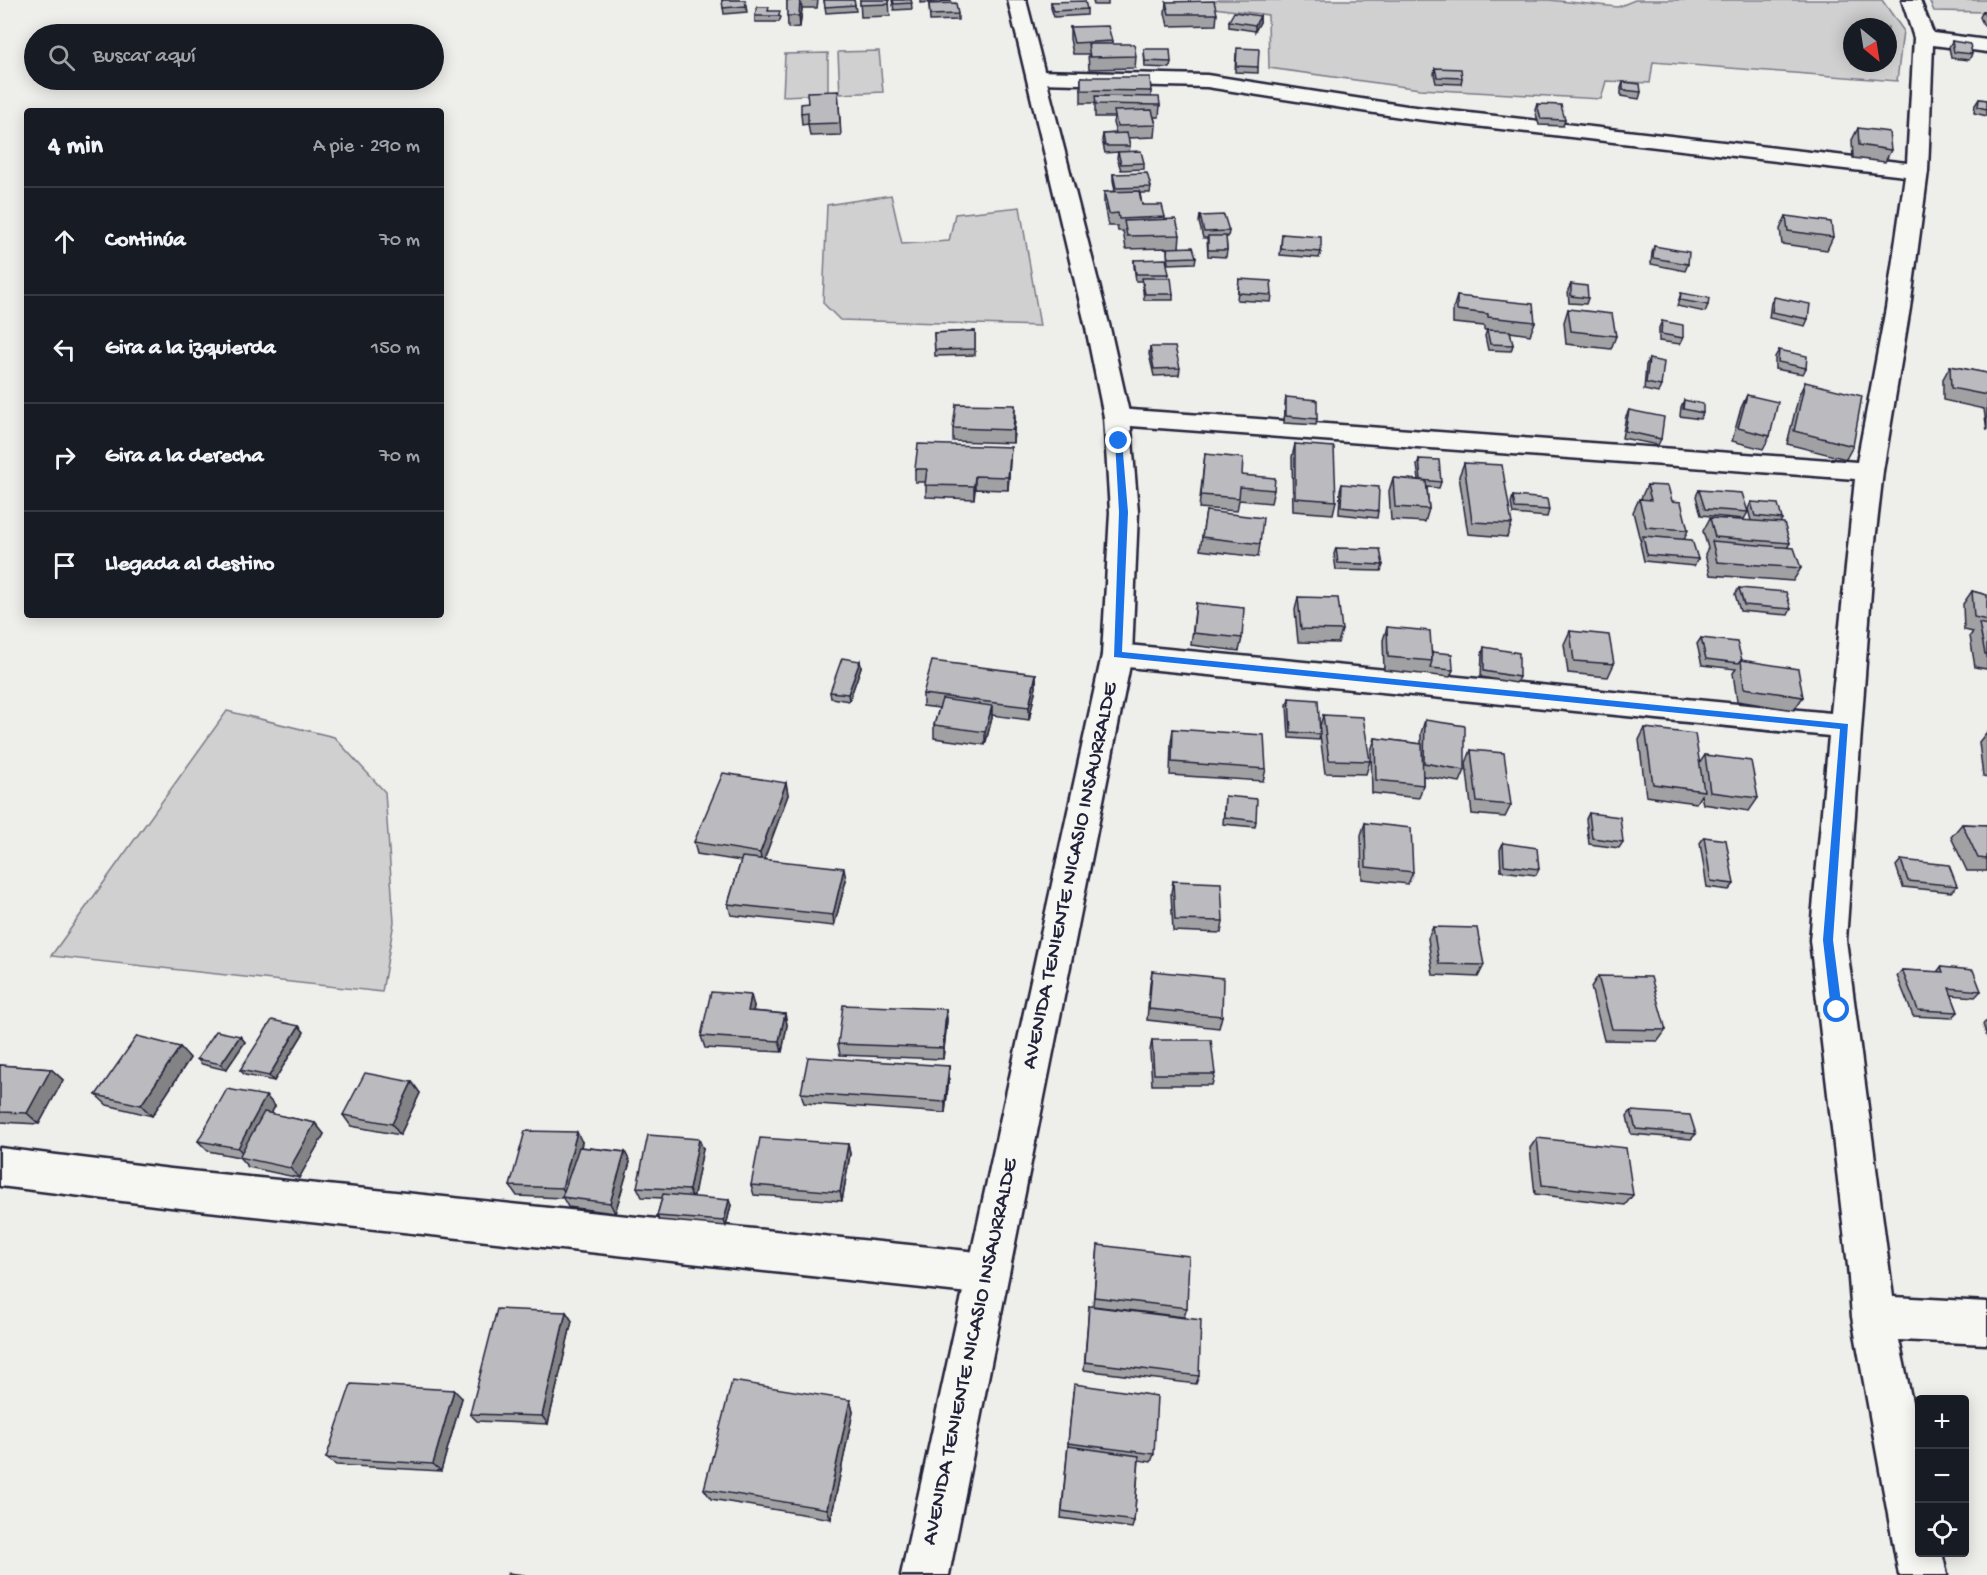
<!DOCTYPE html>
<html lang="es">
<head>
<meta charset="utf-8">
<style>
	:root { --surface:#171b24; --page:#20242c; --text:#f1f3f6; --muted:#9ea1a6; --line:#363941 }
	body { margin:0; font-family:"Gochi Hand",sans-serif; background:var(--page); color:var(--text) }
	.controls { position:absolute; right:18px; bottom:18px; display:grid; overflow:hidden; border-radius:6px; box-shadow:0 3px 15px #0003 }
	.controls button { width:54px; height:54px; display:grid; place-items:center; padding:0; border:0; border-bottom:2px solid var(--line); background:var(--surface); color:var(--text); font:30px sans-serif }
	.compass { position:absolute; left:1843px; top:18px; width:54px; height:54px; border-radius:50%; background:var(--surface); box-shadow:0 3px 15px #0003; rotate:150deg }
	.stop { position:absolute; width:18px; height:18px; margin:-14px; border:4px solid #1a73e8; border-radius:50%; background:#fff }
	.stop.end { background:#1a73e8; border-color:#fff; box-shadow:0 2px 6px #0008 }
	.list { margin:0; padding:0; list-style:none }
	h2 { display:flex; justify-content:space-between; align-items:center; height:78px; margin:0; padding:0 24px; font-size:26px }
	h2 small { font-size:20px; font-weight:400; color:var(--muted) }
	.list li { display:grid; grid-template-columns:39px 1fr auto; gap:18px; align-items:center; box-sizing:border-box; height:108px; padding:0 24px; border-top:2px solid var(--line) }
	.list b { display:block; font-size:22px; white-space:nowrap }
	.list em { font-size:20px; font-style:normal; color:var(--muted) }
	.icon { flex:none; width:33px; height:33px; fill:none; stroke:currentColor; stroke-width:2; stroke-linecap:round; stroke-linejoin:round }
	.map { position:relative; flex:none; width:1987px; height:1575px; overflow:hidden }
	.search { position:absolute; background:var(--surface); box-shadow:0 3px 15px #0003; left:24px; top:24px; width:420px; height:66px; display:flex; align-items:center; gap:15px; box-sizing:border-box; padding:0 21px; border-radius:33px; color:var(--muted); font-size:22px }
	.panel { position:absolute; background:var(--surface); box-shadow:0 3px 15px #0003; left:24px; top:108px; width:420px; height:510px; border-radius:6px }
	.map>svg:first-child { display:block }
	.green { fill:#d0d0d1; stroke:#797986; stroke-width:1.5; fill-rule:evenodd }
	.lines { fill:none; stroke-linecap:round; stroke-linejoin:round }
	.street-casing { stroke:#22223b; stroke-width:5 }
	.primary-casing { stroke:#22223b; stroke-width:5 }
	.street { fill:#f6f6f2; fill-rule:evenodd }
	.primary { fill:#f6f6f2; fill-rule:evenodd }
	.wall { fill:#a1a1a4; stroke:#22223b; stroke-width:1.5 }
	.shaded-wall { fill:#838386; stroke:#22223b; stroke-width:1.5 }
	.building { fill:#bbbbbf; stroke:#22223b; stroke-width:1.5 }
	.route { fill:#1a73e8 }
	.labels { text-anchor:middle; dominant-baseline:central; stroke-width:5; stroke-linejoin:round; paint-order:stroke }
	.street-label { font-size:22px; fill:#22223b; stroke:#f6f6f2 }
</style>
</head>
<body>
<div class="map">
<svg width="1987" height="1575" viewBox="0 0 1987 1575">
	<rect width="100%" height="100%" fill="#eeeeeb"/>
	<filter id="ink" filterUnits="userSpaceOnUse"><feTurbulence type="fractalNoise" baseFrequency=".0167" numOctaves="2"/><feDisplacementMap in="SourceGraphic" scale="12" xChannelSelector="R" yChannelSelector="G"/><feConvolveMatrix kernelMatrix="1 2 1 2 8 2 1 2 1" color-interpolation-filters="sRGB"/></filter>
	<g filter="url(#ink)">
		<g class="green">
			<path d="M1219,0H1549L1618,7L1635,0H1882L1903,30L1897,81L1653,62L1650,83L1606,81L1601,99L1420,89L1269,68L1268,15L1198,6ZM1852,27H1888V63H1852Z"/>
			<polygon points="1929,0 1987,0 1987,12 1934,11"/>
			<polygon points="879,51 883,92 840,94 838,52"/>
			<polygon points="828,53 828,94 783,96 785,54"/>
			<polygon points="891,195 902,244 949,241 955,214 1020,207 1040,326 840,320 823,303 827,205"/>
			<polygon points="227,711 334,737 385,792 394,922 382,992 51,956"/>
		</g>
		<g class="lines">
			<g class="street-casing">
				<g id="street">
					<polygon points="1902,0 1920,0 1933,33 1987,40 1987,52 1933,45 1928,171 1910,308 1883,471 1874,550 1846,940 1893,1297 1987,1302 1987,1344 1899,1340 1920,1440 1920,1552 1942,1552 1947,1575 1899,1575 1852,1317 1848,1266 1810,940 1829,736 1117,666 1106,663 1102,655 1106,647 1117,644 1831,713 1855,479 1117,425 1108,423 1104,417 1108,411 1117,409 1857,462 1886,308 1905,176 1407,118 1207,87 1037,83 1030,81 1027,77 1030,73 1037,71 1207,75 1407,106 1907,163 1914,38"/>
					<polygon points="0,1148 171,1169 987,1253 1002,1259 1008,1274 1002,1289 987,1295 171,1207 0,1186"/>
				</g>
			</g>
			<g class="primary-casing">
				<polygon id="primary" points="1008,0 1026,0 1110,328 1130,417 1138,512 1132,655 949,1575 901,1575 1102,655 1110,512 1104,417 1086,328"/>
			</g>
			<use href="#street" class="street"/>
			<use href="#primary" class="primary"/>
		</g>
		<g class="wall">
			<polygon points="722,0 745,0 747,12 724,14"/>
			<polygon points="787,0 818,0 817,8 802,8 800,27 788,28"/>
			<polygon points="824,0 854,0 856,11 826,13"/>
			<polygon points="860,0 889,0 890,16 861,17"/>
			<polygon points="892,0 911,0 912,9 894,10"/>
			<polygon points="920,0 951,0 951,1 920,3"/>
			<polygon points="1093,0 1108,0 1108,5 1094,5"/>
			<polygon points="1051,2 1087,9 1087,15 1054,17 1051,8"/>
			<polygon points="1166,2 1217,14 1216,25 1168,26 1165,13"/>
			<polygon points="929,4 958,14 958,20 930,21"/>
			<polygon points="769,11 781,17 779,22 755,22 755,16"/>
			<polygon points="1983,11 1987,11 1987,26 1984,26 1980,17"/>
			<polygon points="1260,16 1260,22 1255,31 1229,27 1229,21"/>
			<polygon points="1070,27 1112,41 1112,44 1136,56 1135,68 1089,69 1088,54 1073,54 1070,39"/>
			<polygon points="1952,41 1972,54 1969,60 1951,58 1949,47"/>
			<polygon points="1144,49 1171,62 1170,68 1145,67"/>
			<polygon points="1236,54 1258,67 1258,73 1235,72"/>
			<polygon points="1435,68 1462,78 1461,84 1436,83 1434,74"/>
			<polygon points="1081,77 1151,91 1151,97 1160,105 1159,117 1154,117 1156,125 1155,137 1128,138 1130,146 1129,152 1144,163 1144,169 1121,170 1117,158 1118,152 1105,153 1102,140 1103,134 1116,133 1113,123 1114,117 1095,117 1095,103 1081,103"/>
			<polygon points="1623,82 1641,92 1639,99 1621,96 1621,88"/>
			<polygon points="838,91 841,135 810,136 808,124 802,125 801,113 808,103"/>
			<polygon points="1979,99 1987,100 1987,116 1974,113 1975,105"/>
			<polygon points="1537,104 1565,120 1563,126 1539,125 1535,110"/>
			<polygon points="1858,128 1891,150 1885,162 1853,158 1852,140"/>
			<polygon points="1113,174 1151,187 1150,193 1140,193 1142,205 1165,217 1164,220 1180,235 1179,247 1196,257 1195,263 1168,264 1167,254 1167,248 1126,249 1123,231 1118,231 1117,226 1108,226 1104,204 1104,192 1115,191 1113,180"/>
			<polygon points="1200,216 1229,231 1228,237 1226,237 1227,250 1226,257 1208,256 1207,238 1203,238 1199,222"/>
			<polygon points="1786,216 1833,237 1827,250 1782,244 1780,229"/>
			<polygon points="1282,234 1321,252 1319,258 1280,255"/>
			<polygon points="1654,246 1688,264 1685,271 1651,264 1652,253"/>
			<polygon points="1134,260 1169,274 1168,278 1173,294 1173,300 1144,300 1142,281 1136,281 1134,266"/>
			<polygon points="1239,279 1272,295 1271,302 1237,300"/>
			<polygon points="1571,284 1588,298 1586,304 1569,303 1568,290"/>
			<polygon points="1681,293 1708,305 1705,312 1677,306"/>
			<polygon points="1457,296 1535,322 1530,335 1510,332 1513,345 1511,351 1488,350 1485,336 1487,330 1484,330 1484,326 1453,323 1453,309"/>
			<polygon points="1774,297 1808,319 1805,326 1769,318 1771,303"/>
			<polygon points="1568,309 1616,336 1611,349 1566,344 1564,322"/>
			<polygon points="1662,321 1683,338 1680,344 1659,341 1659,328"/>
			<polygon points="975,331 975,355 935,356 934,333"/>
			<polygon points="1150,347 1180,368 1179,375 1154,376 1149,354"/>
			<polygon points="1779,350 1806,368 1803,374 1775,369 1775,357"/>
			<polygon points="1649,359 1661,386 1658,393 1644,390 1646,365"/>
			<polygon points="1950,366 1987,373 1987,431 1984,409 1943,400 1943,379"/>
			<polygon points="1805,382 1853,446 1846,459 1787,444 1799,395"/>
			<polygon points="1747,395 1770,436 1763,449 1732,441 1741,408"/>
			<polygon points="1286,397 1317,419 1316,425 1284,423 1285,404"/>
			<polygon points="1684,400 1703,413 1700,419 1680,416 1681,407"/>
			<polygon points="1629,410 1661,439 1658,445 1622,438 1626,416"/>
			<polygon points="1015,418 1013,443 953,441 953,428"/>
			<polygon points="1295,444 1336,501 1333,514 1293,511 1292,457"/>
			<polygon points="1205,454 1242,475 1274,490 1271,503 1239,500 1237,511 1199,508"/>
			<polygon points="1419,459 1441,482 1439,488 1427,487 1429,509 1425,522 1391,520 1389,491 1393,478 1419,480 1417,465"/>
			<polygon points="1010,460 1008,490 975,489 974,499 926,497 926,482 915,482 915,469"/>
			<polygon points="1464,463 1512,524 1507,537 1468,534 1459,476"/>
			<polygon points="1342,484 1378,511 1377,518 1339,514 1340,490"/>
			<polygon points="1647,485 1672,501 1688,530 1684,540 1698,559 1694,566 1644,561 1640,543 1641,540 1640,540 1633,512 1639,499 1642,499 1641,498"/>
			<polygon points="1699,490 1748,512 1744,519 1701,515 1696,496"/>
			<polygon points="1513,496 1549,510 1547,517 1513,514 1511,503"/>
			<polygon points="1751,502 1782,519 1780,523 1790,543 1787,548 1801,568 1793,581 1710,575 1705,554 1708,548 1703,531 1710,518 1751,521 1748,509"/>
			<polygon points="1206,511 1260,544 1258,557 1200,550"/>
			<polygon points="1336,548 1383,565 1381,571 1336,570 1334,554"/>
			<polygon points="1739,588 1791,609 1788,615 1740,611 1735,594"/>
			<polygon points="1972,591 1987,595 1987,669 1975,667 1970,636 1973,632 1964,630 1963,604"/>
			<polygon points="1298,597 1342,630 1338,643 1298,642 1295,610"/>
			<polygon points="1196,603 1242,638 1239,651 1191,645"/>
			<polygon points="1387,627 1432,652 1453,670 1450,677 1384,670 1383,640"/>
			<polygon points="1570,631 1614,664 1608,677 1568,673 1564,644"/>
			<polygon points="1701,638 1742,660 1803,697 1794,710 1737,701 1733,673 1736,669 1702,665 1697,644"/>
			<polygon points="1484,647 1519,677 1516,683 1481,677 1482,654"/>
			<polygon points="860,661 861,667 849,701 831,698 830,692"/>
			<polygon points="1036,674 1036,687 1029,720 992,715 992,718 985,745 934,738 934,725 939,708 923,706 923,694"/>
			<polygon points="1289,698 1320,726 1323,715 1370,761 1366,774 1325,773 1320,735 1319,740 1289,738 1287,705"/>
			<polygon points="1425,720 1465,770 1460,782 1423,776 1423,785 1419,798 1372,793 1371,751 1375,738 1421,744 1421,733"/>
			<polygon points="1645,728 1699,764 1705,755 1758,798 1749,811 1703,804 1701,795 1696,803 1646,796 1639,740"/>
			<polygon points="1173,729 1266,769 1263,781 1170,775 1171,742"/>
			<polygon points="1987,732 1987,777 1983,776 1979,742"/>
			<polygon points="1471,750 1511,805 1505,817 1472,814 1466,763"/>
			<polygon points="786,783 788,795 764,859 846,880 834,926 731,915 728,904 741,861 697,854 694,842"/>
			<polygon points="1225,796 1256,821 1255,827 1223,824"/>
			<polygon points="1589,813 1623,842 1619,848 1589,844 1586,819"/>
			<polygon points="1365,823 1413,872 1408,884 1362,879 1361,835"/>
			<polygon points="1962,824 1987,825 1987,871 1967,871 1951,837"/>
			<polygon points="1704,837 1734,884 1729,890 1707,887 1700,843"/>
			<polygon points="1503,843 1539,869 1536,875 1501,871 1500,850"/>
			<polygon points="1901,860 1957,886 1951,892 1903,887 1896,866"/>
			<polygon points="1173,881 1223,921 1221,933 1173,931 1171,893"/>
			<polygon points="1433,927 1484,965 1478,977 1433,975 1428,938"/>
			<polygon points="1941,967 1981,991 1975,997 1951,995 1958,1012 1952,1018 1913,1016 1897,976 1902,970 1937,972"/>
			<polygon points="1152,971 1222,1016 1219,1028 1147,1020 1150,983"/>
			<polygon points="1598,976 1666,1030 1658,1041 1604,1040 1591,987"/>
			<polygon points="754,1006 753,1011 785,1014 787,1025 782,1052 705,1048 701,1036"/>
			<polygon points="946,1009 947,1020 943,1059 840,1055 838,1044"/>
			<polygon points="1987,1021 1987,1037 1983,1024"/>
			<polygon points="299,1026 304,1032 274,1081 245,1075 240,1070"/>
			<polygon points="240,1036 245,1042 226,1070 202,1064 197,1059"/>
			<polygon points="1152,1040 1215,1074 1212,1085 1152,1085 1150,1051"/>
			<polygon points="180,1047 190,1058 152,1116 107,1105 96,1095"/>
			<polygon points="0,1065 51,1069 63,1080 39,1124 0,1122"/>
			<polygon points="949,1066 949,1077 945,1113 804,1103 801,1093"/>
			<polygon points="412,1082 420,1093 400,1135 351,1126 343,1115"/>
			<polygon points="266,1096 275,1106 271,1114 315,1123 324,1134 299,1178 248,1167 239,1157 208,1151 198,1141"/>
			<polygon points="1631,1111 1696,1134 1691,1139 1631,1134 1627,1116"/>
			<polygon points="1537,1138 1633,1195 1625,1205 1535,1194 1530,1148"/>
			<polygon points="582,1142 581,1147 625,1152 630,1162 615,1213 568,1207 563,1198 517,1196 510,1186"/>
			<polygon points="848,1144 850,1154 842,1201 754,1195 751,1185"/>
			<polygon points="703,1149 693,1197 731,1205 726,1226 659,1220 657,1216 662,1198 642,1197 637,1187"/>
			<polygon points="1098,1245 1187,1308 1184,1317 1093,1306"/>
			<polygon points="1089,1306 1199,1376 1196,1384 1084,1370"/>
			<polygon points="566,1312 572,1321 548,1424 477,1421 470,1414"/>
			<polygon points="1073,1392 1154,1454 1151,1462 1139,1460 1134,1521 1132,1528 1061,1518"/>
			<polygon points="462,1398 441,1471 336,1465 326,1458"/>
			<polygon points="850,1400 853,1412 831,1519 711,1499 704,1489"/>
		</g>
		<g class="shaded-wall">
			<polygon points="800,0 802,8 800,27 799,16"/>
			<polygon points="1260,16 1260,22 1255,31 1255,25"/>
			<polygon points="1015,405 1015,418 1013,443 1013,430"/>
			<polygon points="1011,447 1010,460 1008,490 1008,477"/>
			<polygon points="975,476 975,489 974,499 974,486"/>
			<polygon points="860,661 861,667 849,701 848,694"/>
			<polygon points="1036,674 1036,687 1029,720 1029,707"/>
			<polygon points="992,706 992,718 985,745 985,732"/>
			<polygon points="786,783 788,795 762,865 760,853"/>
			<polygon points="844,868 846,880 834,926 833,915"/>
			<polygon points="751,995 754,1006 751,1022 748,1011"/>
			<polygon points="946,1009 947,1020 943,1059 943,1048"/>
			<polygon points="785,1014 787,1025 782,1052 779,1041"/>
			<polygon points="299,1026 304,1032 274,1081 269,1076"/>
			<polygon points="240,1036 245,1042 226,1070 221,1064"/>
			<polygon points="180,1047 190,1058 152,1116 141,1105"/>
			<polygon points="949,1066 949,1077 945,1113 945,1102"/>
			<polygon points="51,1069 63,1080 39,1124 27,1113"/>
			<polygon points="412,1082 420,1093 400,1135 392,1124"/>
			<polygon points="266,1096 275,1106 247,1158 238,1148"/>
			<polygon points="315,1123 324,1134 299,1178 290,1168"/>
			<polygon points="577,1132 582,1142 568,1198 562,1188"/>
			<polygon points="699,1139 703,1149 693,1200 689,1190"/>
			<polygon points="848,1144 850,1154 842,1201 840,1192"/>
			<polygon points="625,1152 630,1162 615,1213 610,1203"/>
			<polygon points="729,1200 731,1205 726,1226 724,1221"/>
			<polygon points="566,1312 572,1321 548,1424 542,1416"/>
			<polygon points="454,1390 462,1398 441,1471 433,1464"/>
			<polygon points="850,1400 853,1412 831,1519 827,1509"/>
		</g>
		<g class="building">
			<polygon points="722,0 745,0 746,6 723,8"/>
			<polygon points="787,0 800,0 799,16 787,16"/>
			<polygon points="824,0 854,0 855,5 825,7"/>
			<polygon points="860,0 889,0 889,4 860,5"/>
			<polygon points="893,0 911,0 912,3 894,4"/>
			<polygon points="1085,1 1087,9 1054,11 1051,2"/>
			<polygon points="1214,1 1217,14 1169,14 1166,2"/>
			<polygon points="956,3 958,14 930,15 929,4"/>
			<polygon points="757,7 769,7 768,11 780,11 779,16 755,16"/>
			<polygon points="1983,11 1987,11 1987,20"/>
			<polygon points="1234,12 1260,16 1255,25 1229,21"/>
			<polygon points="1108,26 1112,41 1074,43 1070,27"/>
			<polygon points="1952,41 1970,44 1972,54 1954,52"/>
			<polygon points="1088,44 1134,44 1136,56 1090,57"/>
			<polygon points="1237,48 1259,49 1258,67 1236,66"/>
			<polygon points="1144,49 1170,49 1171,62 1145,61"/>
			<polygon points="1435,68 1461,69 1462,78 1437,77"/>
			<polygon points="1081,77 1150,77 1151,91 1081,90"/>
			<polygon points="1623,82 1640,84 1641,92 1623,90"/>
			<polygon points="838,91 840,123 808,124 808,112 801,113 801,104 808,103 807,92"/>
			<polygon points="1095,96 1159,97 1160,105 1096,104"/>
			<polygon points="1979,99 1987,100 1987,109 1978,107"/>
			<polygon points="1537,104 1561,105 1565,120 1541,119"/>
			<polygon points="1152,110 1156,125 1117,126 1114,111"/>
			<polygon points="1858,128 1889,132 1891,150 1859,145"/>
			<polygon points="1127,133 1130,146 1105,146 1103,134"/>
			<polygon points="1141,151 1144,163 1121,164 1118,152"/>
			<polygon points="1147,173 1151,187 1116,188 1113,174"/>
			<polygon points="1139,191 1142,205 1162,205 1165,217 1119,219 1118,213 1109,214 1104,192"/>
			<polygon points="1224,215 1229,231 1204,232 1200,216"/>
			<polygon points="1786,216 1831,222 1833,237 1788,231"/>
			<polygon points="1176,219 1180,235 1127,236 1124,221"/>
			<polygon points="1282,234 1321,237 1321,252 1281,249"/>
			<polygon points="1208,236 1226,236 1227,250 1208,250"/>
			<polygon points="1654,246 1689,252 1688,264 1653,258"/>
			<polygon points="1193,247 1196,257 1169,258 1167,248"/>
			<polygon points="1166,259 1169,274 1136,274 1134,260"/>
			<polygon points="1142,278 1171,278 1173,294 1145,294"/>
			<polygon points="1239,279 1271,281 1272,295 1238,293"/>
			<polygon points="1571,284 1587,286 1588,298 1571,296"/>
			<polygon points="1681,293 1709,298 1708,305 1680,300"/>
			<polygon points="1457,296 1533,304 1535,322 1488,317 1488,314 1457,310"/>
			<polygon points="1774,297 1810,304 1808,319 1772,312"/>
			<polygon points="1568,309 1612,314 1616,336 1571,331"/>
			<polygon points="1662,321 1683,325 1683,338 1661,334"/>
			<polygon points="1487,330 1510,331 1513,345 1490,344"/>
			<polygon points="975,331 975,349 935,350 934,333"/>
			<polygon points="1150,347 1175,347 1180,368 1154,369"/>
			<polygon points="1779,350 1807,356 1806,368 1778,362"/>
			<polygon points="1649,359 1664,362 1661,386 1646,383"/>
			<polygon points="1950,366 1987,373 1987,395 1951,388"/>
			<polygon points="1805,382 1862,396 1853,446 1794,431"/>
			<polygon points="1747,395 1778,402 1770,436 1738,428"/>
			<polygon points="1286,397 1317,400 1317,419 1286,416"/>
			<polygon points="1684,400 1703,404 1703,413 1683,409"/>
			<polygon points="956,404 1015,405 1013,430 953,428"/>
			<polygon points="1629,410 1664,417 1661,439 1625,431"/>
			<polygon points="918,444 1011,447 1008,477 975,476 974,486 925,485 927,469 915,469"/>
			<polygon points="1295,444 1334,447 1336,501 1295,498"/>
			<polygon points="1205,454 1243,458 1242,475 1275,478 1274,490 1240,487 1239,498 1201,495"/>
			<polygon points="1419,459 1439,460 1441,482 1421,480"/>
			<polygon points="1464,463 1502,465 1512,524 1472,522"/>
			<polygon points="1393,478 1426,481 1429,509 1395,507"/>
			<polygon points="1342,484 1379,487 1378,511 1341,507"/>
			<polygon points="1647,485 1668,486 1672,501 1681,502 1688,530 1646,527 1639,499 1651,500"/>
			<polygon points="1699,490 1742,493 1748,512 1705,509"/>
			<polygon points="1513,496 1547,499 1549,510 1515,508"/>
			<polygon points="1751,502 1778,504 1782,519 1755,516"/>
			<polygon points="1206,511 1263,518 1260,544 1202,537"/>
			<polygon points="1710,518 1784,523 1790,543 1715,537"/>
			<polygon points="1643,536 1692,540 1698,559 1647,555"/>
			<polygon points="1712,541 1794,548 1801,568 1717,562"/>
			<polygon points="1336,548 1380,549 1383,565 1338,563"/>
			<polygon points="1739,588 1786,592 1791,609 1744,605"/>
			<polygon points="1972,591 1987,595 1987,620 1974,617"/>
			<polygon points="1298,597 1338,598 1342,630 1301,629"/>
			<polygon points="1196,603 1244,608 1242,638 1193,633"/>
			<polygon points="1979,623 1987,625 1987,654 1985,654"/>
			<polygon points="1387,627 1430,631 1432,661 1388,657"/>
			<polygon points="1570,631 1609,635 1614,664 1574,661"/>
			<polygon points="1701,638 1737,642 1742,660 1741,660 1739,663 1706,659"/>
			<polygon points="1484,647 1519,653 1519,677 1484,671"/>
			<polygon points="1432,652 1452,654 1453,670 1430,668 1432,661"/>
			<polygon points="842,658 860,661 848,694 830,692"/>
			<polygon points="1741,660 1798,669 1803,697 1744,688"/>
			<polygon points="932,661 1036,674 1029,707 923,694"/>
			<polygon points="1289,698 1318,700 1320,734 1291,732"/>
			<polygon points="942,699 992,706 985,732 934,725"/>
			<polygon points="1323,715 1363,717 1370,761 1329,760"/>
			<polygon points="1425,720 1465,726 1465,770 1424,763"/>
			<polygon points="1645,728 1695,734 1704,791 1653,784"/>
			<polygon points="1173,729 1264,735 1266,769 1172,762"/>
			<polygon points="1375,738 1422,744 1423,785 1376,780"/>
			<polygon points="1471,750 1504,753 1511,805 1477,802"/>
			<polygon points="1705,755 1751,761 1758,798 1710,792"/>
			<polygon points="723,773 786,783 760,853 694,842"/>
			<polygon points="1225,796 1257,799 1256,821 1224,817"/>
			<polygon points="1589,813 1620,817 1623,842 1592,838"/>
			<polygon points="1365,823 1411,828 1413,872 1366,867"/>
			<polygon points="1962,824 1987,825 1987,859 1978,858"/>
			<polygon points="1704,837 1726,840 1734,884 1711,881"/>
			<polygon points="1503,843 1537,848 1539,869 1504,865"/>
			<polygon points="742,857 844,868 833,915 728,904"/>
			<polygon points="1901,860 1949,865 1957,886 1908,881"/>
			<polygon points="1173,881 1221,883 1223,921 1175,920"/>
			<polygon points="1433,927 1477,928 1484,965 1439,964"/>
			<polygon points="1941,967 1973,970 1981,991 1949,988 1958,1012 1918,1010 1902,970 1943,972"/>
			<polygon points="1152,971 1223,978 1222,1016 1149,1009"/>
			<polygon points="1598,976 1651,977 1666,1030 1612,1029"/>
			<polygon points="711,992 751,995 748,1011 785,1014 779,1041 701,1036"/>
			<polygon points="843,1005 946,1009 943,1048 838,1044"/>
			<polygon points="272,1020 299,1026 269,1076 240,1070"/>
			<polygon points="216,1031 240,1036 221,1064 197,1059"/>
			<polygon points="137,1036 180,1047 141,1105 96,1095"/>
			<polygon points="1152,1040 1211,1040 1215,1074 1154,1074"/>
			<polygon points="808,1057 949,1066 945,1102 801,1093"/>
			<polygon points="0,1065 51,1069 27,1113 0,1112"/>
			<polygon points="365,1073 412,1082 392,1124 343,1115"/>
			<polygon points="227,1089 266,1096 238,1148 198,1141"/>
			<polygon points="1631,1111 1690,1115 1696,1134 1636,1129"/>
			<polygon points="264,1112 315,1123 290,1168 239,1157"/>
			<polygon points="525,1131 577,1132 562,1188 510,1186"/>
			<polygon points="648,1135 699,1139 689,1190 637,1187"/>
			<polygon points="760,1138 848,1144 840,1192 751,1185"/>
			<polygon points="1537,1138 1626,1148 1633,1195 1542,1185"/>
			<polygon points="579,1147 625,1152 610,1203 562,1197"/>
			<polygon points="663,1194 729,1200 724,1221 657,1216"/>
			<polygon points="1098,1245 1189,1256 1187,1308 1094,1297"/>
			<polygon points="1089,1306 1201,1320 1199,1376 1085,1362"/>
			<polygon points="497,1309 566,1312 542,1416 470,1414"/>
			<polygon points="732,1381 850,1400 827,1509 704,1489"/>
			<polygon points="351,1384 454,1390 433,1464 326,1458"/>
			<polygon points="1074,1384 1157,1396 1154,1454 1068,1443"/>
			<polygon points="1068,1446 1139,1456 1134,1521 1062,1511"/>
			<polygon points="508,1573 525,1575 507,1575"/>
		</g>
	</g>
	<polygon class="route" points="1119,439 1122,441 1128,512 1122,652 1848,724 1833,940 1842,1010 1841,1014 1837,1015 1831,1010 1823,940 1840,729 1114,657 1119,512 1115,441"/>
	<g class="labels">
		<g class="street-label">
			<text transform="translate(1071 876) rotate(-78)">AVENIDA TENIENTE NICASIO INSAURRALDE</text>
			<text transform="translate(971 1352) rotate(-78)">AVENIDA TENIENTE NICASIO INSAURRALDE</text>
		</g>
	</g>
</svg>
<div class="controls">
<button>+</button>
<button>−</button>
<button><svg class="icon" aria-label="locate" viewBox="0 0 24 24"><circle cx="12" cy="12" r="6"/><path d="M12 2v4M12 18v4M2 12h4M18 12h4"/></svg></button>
</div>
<svg class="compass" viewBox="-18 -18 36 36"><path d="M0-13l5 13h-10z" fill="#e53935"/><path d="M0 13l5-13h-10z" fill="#9ea1a6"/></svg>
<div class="stop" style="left:1837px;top:1010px"></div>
<div class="stop end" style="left:1119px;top:441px"></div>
<div class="search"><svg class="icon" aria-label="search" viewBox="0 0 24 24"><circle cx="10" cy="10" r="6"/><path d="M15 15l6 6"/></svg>Buscar aquí</div>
<section class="panel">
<h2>4 min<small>A pie · 290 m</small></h2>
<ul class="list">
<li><svg class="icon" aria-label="ahead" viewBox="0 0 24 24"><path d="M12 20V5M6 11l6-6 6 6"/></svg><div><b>Continúa</b></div><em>70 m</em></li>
<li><svg class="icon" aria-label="left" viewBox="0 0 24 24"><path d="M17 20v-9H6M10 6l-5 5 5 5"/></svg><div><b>Gira a la izquierda</b></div><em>150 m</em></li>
<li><svg class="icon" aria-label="right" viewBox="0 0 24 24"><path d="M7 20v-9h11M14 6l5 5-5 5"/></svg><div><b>Gira a la derecha</b></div><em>70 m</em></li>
<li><svg class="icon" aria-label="arrive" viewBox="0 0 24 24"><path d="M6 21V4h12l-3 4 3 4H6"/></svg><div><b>Llegada al destino</b></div></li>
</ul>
</section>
</div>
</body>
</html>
